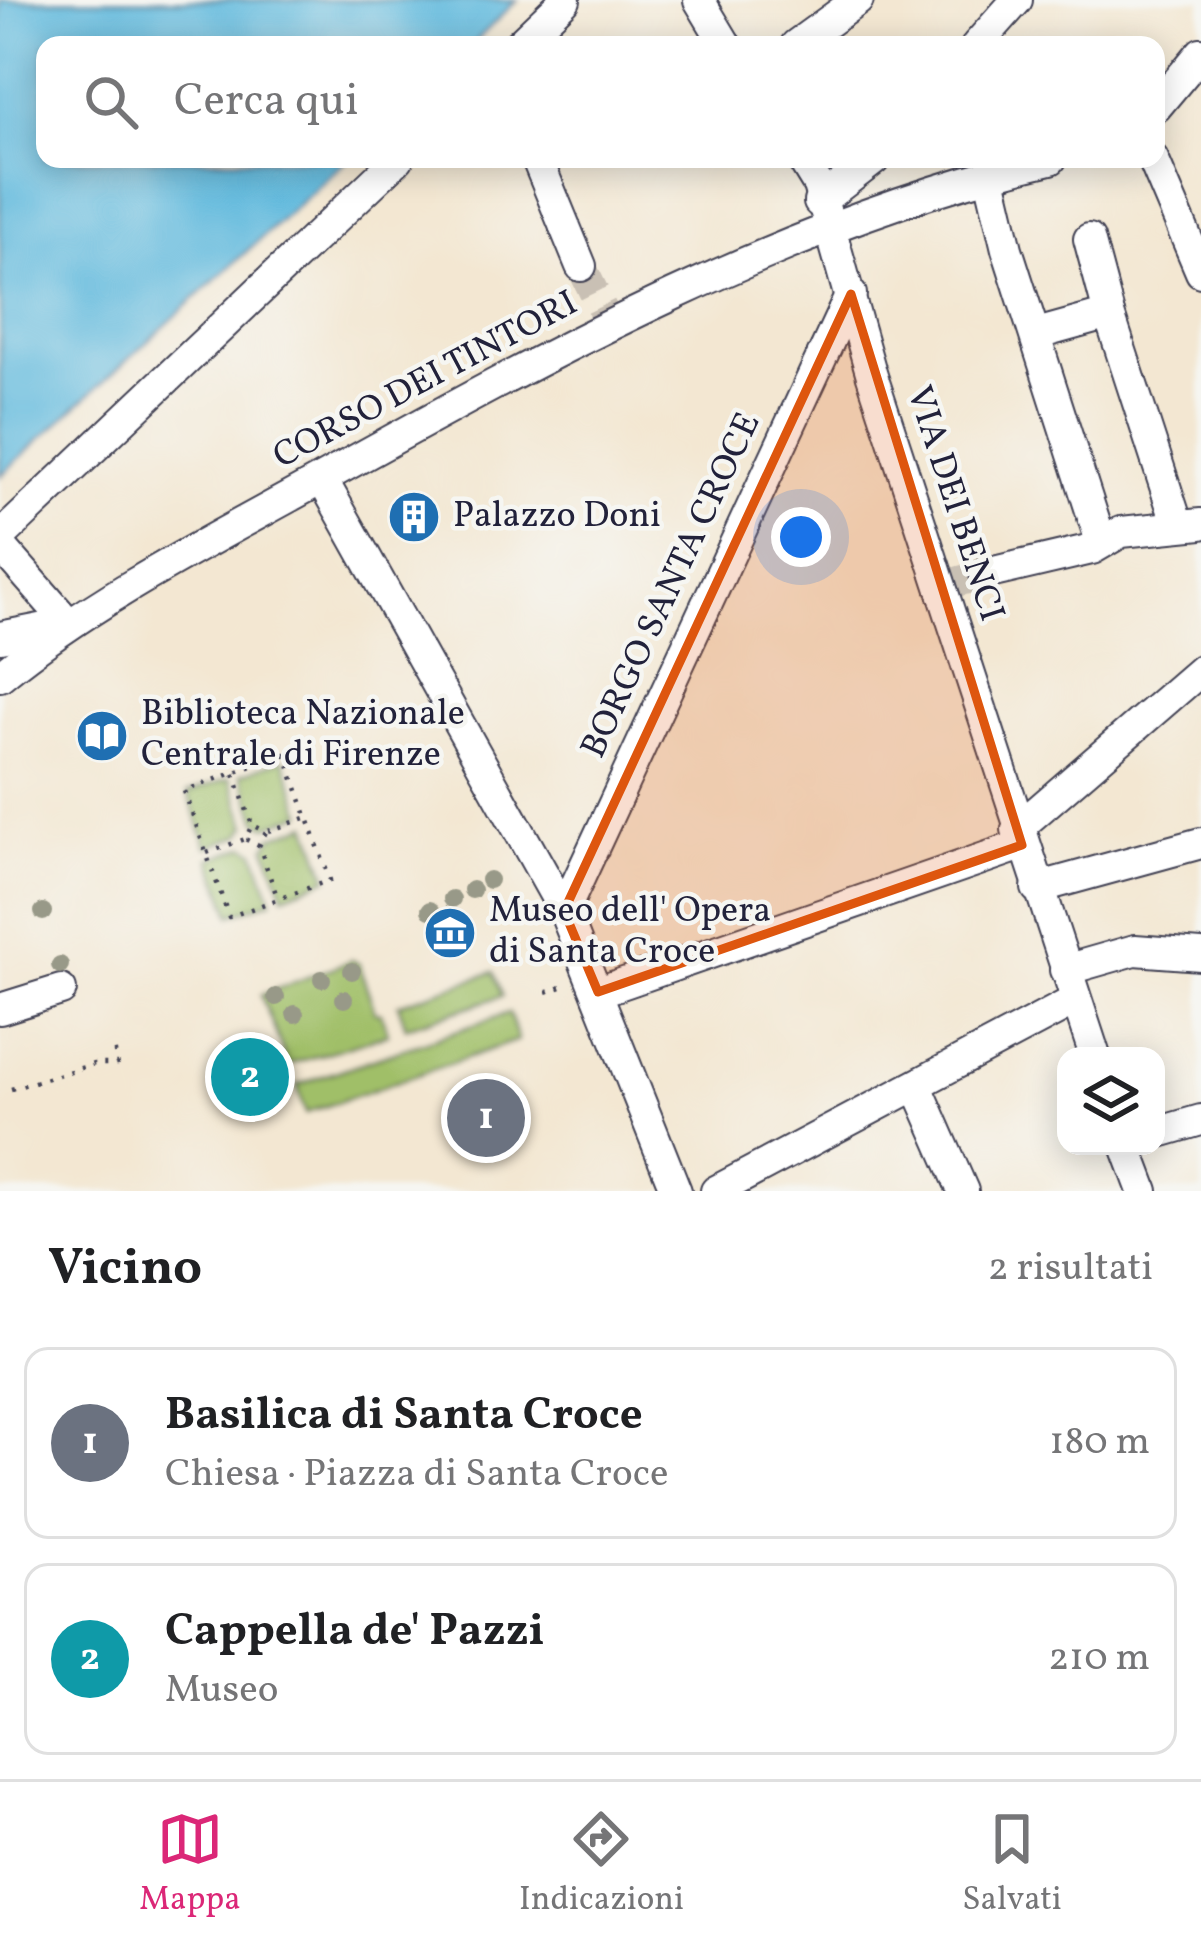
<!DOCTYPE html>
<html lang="it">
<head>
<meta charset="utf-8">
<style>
	:root { --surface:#fff; --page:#f2f2f2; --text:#202124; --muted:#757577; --line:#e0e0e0; --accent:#db2777 }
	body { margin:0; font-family:Vollkorn,serif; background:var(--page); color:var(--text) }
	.controls { position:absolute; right:36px; bottom:36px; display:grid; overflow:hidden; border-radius:24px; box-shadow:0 6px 30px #0003 }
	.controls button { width:108px; height:108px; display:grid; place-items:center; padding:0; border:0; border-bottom:3px solid var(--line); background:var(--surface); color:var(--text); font:60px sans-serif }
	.you { position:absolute; left:801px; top:537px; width:42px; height:42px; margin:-30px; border:9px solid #fff; border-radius:50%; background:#1a73e8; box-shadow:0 0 0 18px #1a73e833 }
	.badge { display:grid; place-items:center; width:78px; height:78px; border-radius:50%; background:var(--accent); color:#fff; font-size:39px; font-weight:700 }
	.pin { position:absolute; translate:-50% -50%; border:6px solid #fff; box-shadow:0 3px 12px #0006 }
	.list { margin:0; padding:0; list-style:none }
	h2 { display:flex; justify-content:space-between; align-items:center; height:156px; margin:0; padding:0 48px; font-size:51px }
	h2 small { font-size:39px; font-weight:400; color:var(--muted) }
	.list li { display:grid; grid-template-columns:78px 1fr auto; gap:36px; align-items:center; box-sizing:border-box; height:192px; margin:0 24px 24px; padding:0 24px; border:3px solid var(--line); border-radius:24px }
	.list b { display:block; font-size:45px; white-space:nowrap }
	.list p { margin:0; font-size:39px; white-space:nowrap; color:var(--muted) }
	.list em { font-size:39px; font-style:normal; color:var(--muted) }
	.icon { flex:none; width:66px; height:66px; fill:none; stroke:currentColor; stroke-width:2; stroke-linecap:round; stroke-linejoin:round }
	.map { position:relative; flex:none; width:1201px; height:1191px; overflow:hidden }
	.search { position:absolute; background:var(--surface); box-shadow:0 6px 30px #0003; left:36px; right:36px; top:36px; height:132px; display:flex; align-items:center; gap:30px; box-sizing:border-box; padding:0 42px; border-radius:24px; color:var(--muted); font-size:45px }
	.sheet { height:588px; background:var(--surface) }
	nav { display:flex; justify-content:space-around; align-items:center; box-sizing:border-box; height:168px; border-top:3px solid var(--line); background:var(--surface); font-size:33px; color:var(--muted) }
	nav a { display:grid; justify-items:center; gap:6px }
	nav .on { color:var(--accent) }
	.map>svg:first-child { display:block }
	.green { fill:#a0bf68; stroke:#617052; stroke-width:3 }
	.water { fill:#60b9dd; stroke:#416e8c; stroke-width:3 }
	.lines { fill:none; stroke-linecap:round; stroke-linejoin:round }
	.minor-tunnel { stroke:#c9c0b4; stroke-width:30; stroke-dasharray:30 15; stroke-linecap:butt }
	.minor-casing { stroke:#414052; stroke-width:34 }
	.path { stroke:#414052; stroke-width:4.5; stroke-dasharray:3 9; stroke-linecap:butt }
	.minor { stroke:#fff; stroke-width:30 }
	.tree { fill:#989988 }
	.marked { fill:#de560e; fill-opacity:0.2; stroke:#de560e; stroke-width:9; stroke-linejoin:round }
	.labels { text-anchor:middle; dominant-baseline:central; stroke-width:9; stroke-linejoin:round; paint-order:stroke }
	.street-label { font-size:36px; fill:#22223b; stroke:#f6f6f2 }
	.poi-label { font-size:36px; fill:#22223b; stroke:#f6f6f2; text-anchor:start }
</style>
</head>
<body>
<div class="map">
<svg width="1201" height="1191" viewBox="0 0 1201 1191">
	<rect width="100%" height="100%" fill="#f6f6f2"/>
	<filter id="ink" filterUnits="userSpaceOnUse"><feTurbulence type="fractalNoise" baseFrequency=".00833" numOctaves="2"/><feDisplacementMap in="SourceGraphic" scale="24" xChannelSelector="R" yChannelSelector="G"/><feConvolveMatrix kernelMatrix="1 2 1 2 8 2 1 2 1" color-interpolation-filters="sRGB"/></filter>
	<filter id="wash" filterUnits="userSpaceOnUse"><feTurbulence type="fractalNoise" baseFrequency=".004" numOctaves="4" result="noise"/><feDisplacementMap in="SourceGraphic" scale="48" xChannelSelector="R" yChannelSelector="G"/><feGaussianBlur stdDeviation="2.7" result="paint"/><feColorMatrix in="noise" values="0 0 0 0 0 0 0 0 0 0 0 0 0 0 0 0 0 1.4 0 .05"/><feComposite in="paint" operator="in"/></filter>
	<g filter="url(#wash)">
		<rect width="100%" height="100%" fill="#f3e7d2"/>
		<g class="green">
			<polygon points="284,759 303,813 268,826 258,821 241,774"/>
			<polygon points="230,778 247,825 241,835 207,847 188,793"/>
			<polygon points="308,824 328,878 284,895 266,847 272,837"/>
			<polygon points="246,846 255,851 272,900 231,915 211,859"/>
			<polygon points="352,960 359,964 375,1012 381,1013 388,1034 288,1065 261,995"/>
			<polygon points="494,972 502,996 406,1027 398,1004"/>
			<polygon points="509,1013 518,1040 306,1113 297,1085"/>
		</g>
		<polygon class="water" points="0,0 517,0 472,45 45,45 45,159 348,159 0,476"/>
	</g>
	<g filter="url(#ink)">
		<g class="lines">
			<g class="minor-tunnel">
				<polyline points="581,266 605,315"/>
				<polyline points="949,584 985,574"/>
			</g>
			<g class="minor-casing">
				<g id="minor">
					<polyline points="699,0 726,45"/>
					<polyline points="518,45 565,0"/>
					<polyline points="796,45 858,0"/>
					<polyline points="977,45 1017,0"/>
					<polyline points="1156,107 1201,53"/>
					<polyline points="537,159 581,266"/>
					<polyline points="802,159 818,185 872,376 1095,1056"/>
					<polyline points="1153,159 1201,272"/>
					<polyline points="989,173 1007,249 1101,542"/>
					<polyline points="819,202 875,159"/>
					<polyline points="1089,239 1109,314"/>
					<polyline points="1037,334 1109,314 1177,523"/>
					<polyline points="322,479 564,911 676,1191"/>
					<polyline points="0,537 398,159"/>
					<polyline points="0,545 68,623"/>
					<polyline points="985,574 1092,549 1121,532 1201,524"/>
					<polyline points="0,637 56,626"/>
					<path d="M0,676C96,598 210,541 318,481C550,352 791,220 1051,159"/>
					<polyline points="1017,829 1201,670"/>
					<polyline points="1037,888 1201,843"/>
					<polyline points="564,911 851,294"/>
					<polyline points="1065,970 1135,950 1201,955"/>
					<polyline points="598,992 1022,845"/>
					<polyline points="0,1009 61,990"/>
					<polyline points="919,1091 963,1191"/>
					<polyline points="1156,1133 1201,1120"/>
					<polyline points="1126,1146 1143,1191"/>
					<polyline points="716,1191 1076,1000"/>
				</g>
			</g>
			<g class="path">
				<polygon points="285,754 330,880 229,917 184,791"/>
				<polyline points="234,774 252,825"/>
				<polyline points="268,831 308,817"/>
				<polyline points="259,846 266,832 252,825 245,839 259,846 278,899"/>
				<polyline points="207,853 245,839"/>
				<polyline points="547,992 564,986"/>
				<polyline points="11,1089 94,1064 117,1064 114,1046"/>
			</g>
			<use href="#minor" class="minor"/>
		</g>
		<g class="tree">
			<circle cx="489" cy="880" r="9"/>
			<circle cx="472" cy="890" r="9"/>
			<circle cx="452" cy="899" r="9"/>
			<circle cx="430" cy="910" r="9"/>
			<circle cx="43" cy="912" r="9"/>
			<circle cx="60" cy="965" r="9"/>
			<circle cx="352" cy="971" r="9"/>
			<circle cx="322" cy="979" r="9"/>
			<circle cx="276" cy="997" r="9"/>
			<circle cx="344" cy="999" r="9"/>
			<circle cx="295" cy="1014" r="9"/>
		</g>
	</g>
	<path class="marked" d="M851,294L1022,845L598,992L564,911Z"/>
	<defs>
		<g id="building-disc" transform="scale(2.7)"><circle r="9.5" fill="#1f6fb2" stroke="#f6f6f2"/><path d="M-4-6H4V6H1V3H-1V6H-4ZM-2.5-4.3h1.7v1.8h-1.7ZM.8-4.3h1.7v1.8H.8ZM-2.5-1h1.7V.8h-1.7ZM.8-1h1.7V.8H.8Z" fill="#fff"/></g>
		<g id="library-disc" transform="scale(2.7)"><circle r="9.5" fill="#1f6fb2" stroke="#f6f6f2"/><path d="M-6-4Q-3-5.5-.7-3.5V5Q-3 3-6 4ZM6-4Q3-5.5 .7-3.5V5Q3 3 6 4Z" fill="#fff"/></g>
		<g id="museum-disc" transform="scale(2.7)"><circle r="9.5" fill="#1f6fb2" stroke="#f6f6f2"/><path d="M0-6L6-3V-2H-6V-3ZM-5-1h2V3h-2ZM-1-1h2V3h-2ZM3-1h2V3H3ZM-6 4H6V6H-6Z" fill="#fff"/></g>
	</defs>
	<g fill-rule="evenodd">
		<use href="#building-disc" x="414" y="517"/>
		<use href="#library-disc" x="102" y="736"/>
		<use href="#museum-disc" x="450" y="933"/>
	</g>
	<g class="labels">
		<g class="street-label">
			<text transform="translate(426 381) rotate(-28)">CORSO DEI TINTORI</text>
			<text transform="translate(954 504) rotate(72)">VIA DEI BENCI</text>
			<text transform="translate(672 586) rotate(-65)">BORGO SANTA CROCE</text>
		</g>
		<g class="poi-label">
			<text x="453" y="517">Palazzo Doni</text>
			<text x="141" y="715">Biblioteca Nazionale<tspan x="141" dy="41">Centrale di Firenze</tspan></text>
			<text x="489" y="912">Museo dell' Opera<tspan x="489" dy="41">di Santa Croce</tspan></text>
		</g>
	</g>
</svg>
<div class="controls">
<button><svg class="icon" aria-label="layers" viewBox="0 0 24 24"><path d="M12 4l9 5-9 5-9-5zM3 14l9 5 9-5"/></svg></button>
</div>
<div class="you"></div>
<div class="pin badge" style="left:486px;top:1118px;background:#6b7280">1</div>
<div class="pin badge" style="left:250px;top:1077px;background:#0f9aa8">2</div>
<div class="search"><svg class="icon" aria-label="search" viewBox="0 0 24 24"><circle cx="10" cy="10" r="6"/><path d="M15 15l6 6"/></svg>Cerca qui</div>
</div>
<section class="sheet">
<h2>Vicino<small>2 risultati</small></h2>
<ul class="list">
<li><span class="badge" style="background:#6b7280">1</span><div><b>Basilica di Santa Croce</b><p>Chiesa · Piazza di Santa Croce</p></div><em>180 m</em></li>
<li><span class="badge" style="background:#0f9aa8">2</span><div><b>Cappella de' Pazzi</b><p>Museo</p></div><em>210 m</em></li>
</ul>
</section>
<nav>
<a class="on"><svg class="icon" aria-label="map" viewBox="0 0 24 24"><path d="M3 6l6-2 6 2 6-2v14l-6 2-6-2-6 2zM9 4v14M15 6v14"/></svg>Mappa</a>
<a><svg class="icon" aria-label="directions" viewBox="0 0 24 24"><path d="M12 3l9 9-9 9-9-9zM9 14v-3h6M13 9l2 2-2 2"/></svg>Indicazioni</a>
<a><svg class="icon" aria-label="saved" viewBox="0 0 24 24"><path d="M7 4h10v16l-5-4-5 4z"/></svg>Salvati</a>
</nav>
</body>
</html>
